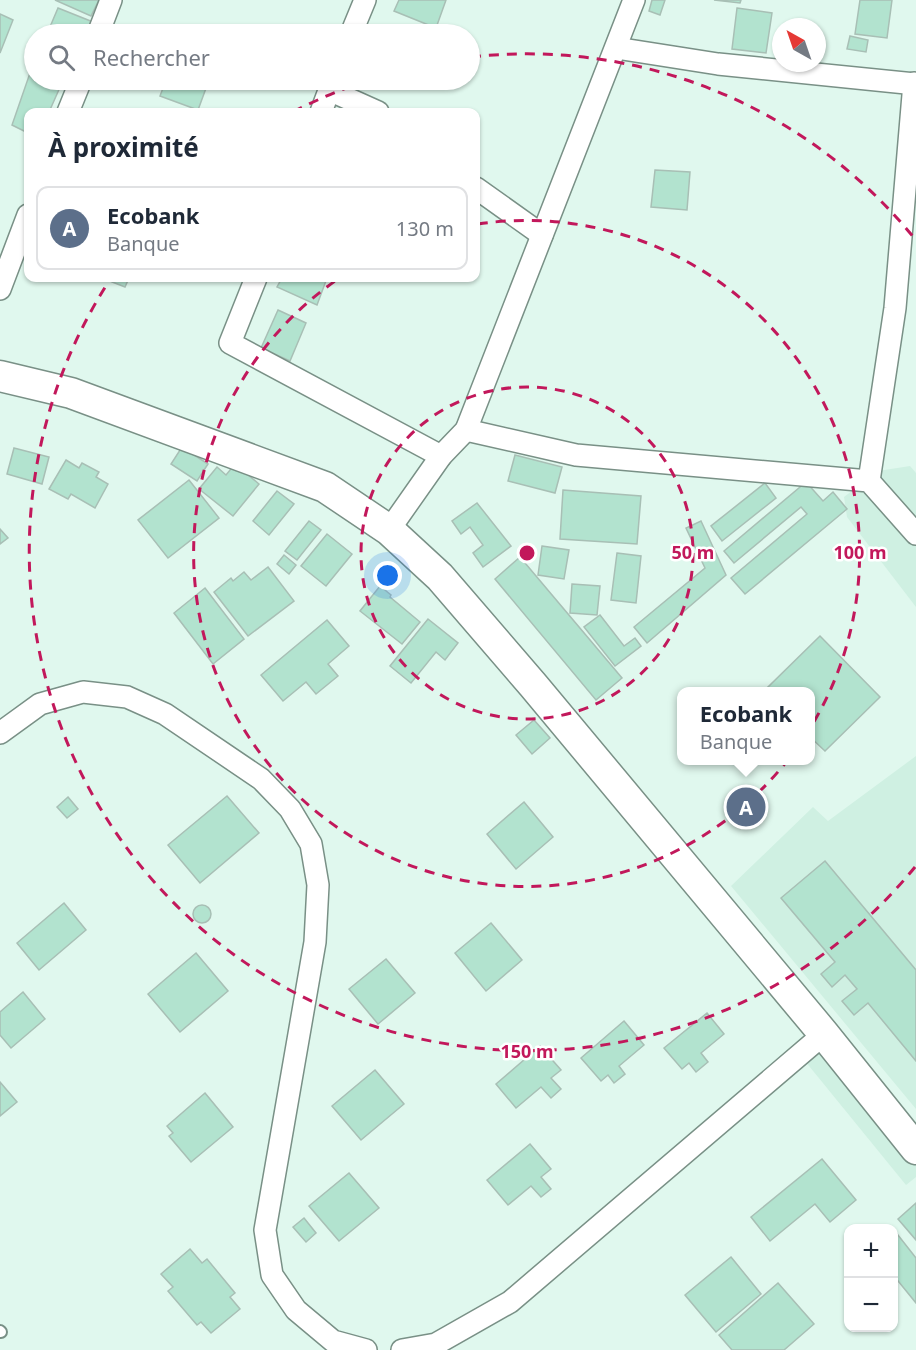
<!DOCTYPE html>
<html lang="fr">
<head>
<meta charset="utf-8">
<style>
	:root { --surface:#fff; --page:#f2f2f3; --text:#1f2937; --muted:#747a83; --line:#e0e1e3; --accent:#d93025 }
	body { margin:0; font-family:"Noto Sans",sans-serif; background:var(--page); color:var(--text) }
	.controls { position:absolute; right:18px; bottom:18px; display:grid; overflow:hidden; border-radius:12px; box-shadow:0 2px 4px #0004 }
	.controls button { width:54px; height:54px; display:grid; place-items:center; padding:0; border:0; border-bottom:2px solid var(--line); background:var(--surface); color:var(--text); font:30px sans-serif }
	.compass { position:absolute; left:772px; top:18px; width:54px; height:54px; border-radius:50%; background:var(--surface); box-shadow:0 2px 4px #0004; rotate:320deg }
	.you { position:absolute; left:388px; top:576px; width:21px; height:21px; margin:-15px; border:4px solid #fff; border-radius:50%; background:#1a73e8; box-shadow:0 0 0 9px #1a73e833 }
	.badge { display:grid; place-items:center; width:39px; height:39px; border-radius:50%; background:var(--accent); color:#fff; font-size:20px; font-weight:700 }
	.pin { position:absolute; translate:-50% -50%; border:3px solid #fff; box-shadow:0 2px 6px #0006 }
	.popup { position:absolute; left:677px; top:687px; width:138px; height:78px; box-sizing:border-box; display:grid; place-content:center; border-radius:12px; background:var(--surface); filter:drop-shadow(0 2px 4px #0005); font-size:20px; white-space:nowrap; color:var(--muted) }
	.popup b { font-size:22px; color:var(--text) }
	.popup::after { content:''; position:absolute; left:50%; top:100%; margin-left:-12px; border:12px solid transparent; border-top-color:var(--surface) }
	.list { margin:0; padding:0; list-style:none }
	h2 { display:flex; justify-content:space-between; align-items:center; height:78px; margin:0; padding:0 24px; font-size:26px }
	h2 small { font-size:20px; font-weight:400; color:var(--muted) }
	.list li { display:grid; grid-template-columns:39px 1fr auto; gap:18px; align-items:center; box-sizing:border-box; height:84px; margin:0 12px 12px; padding:0 12px; border:2px solid var(--line); border-radius:12px }
	.list b { display:block; font-size:22px; white-space:nowrap }
	.list p { margin:0; font-size:20px; white-space:nowrap; color:var(--muted) }
	.list em { font-size:20px; font-style:normal; color:var(--muted) }
	.icon { flex:none; width:33px; height:33px; fill:none; stroke:currentColor; stroke-width:2; stroke-linecap:round; stroke-linejoin:round }
	.map { position:relative; flex:none; width:916px; height:1350px; overflow:hidden }
	.search { position:absolute; background:var(--surface); box-shadow:0 2px 4px #0004; left:24px; top:24px; width:456px; height:66px; display:flex; align-items:center; gap:15px; box-sizing:border-box; padding:0 21px; border-radius:33px; color:var(--muted); font-size:22px }
	.panel { position:absolute; background:var(--surface); box-shadow:0 2px 4px #0004; left:24px; top:108px; width:456px; height:174px; border-radius:12px }
	.map>svg:first-child { display:block }
	.built { fill:#cff0e2 }
	.building { fill:#b2e3cf; stroke:#a8bfb5; stroke-width:1.5 }
	.lines { fill:none; stroke-linecap:round; stroke-linejoin:round }
	.service-casing { stroke:#799086; stroke-width:14 }
	.minor-casing { stroke:#799086; stroke-width:24 }
	.secondary-casing { stroke:#799086; stroke-width:33 }
	.service { stroke:#fff; stroke-width:10 }
	.minor { stroke:#fff; stroke-width:21 }
	.secondary { stroke:#fff; stroke-width:30 }
	.ring { fill:none; stroke:#c2185b; stroke-width:3; stroke-dasharray:10 8 }
	.centre { fill:#c2185b; stroke:#fff; stroke-width:3 }
	.ring-label { font-size:18px; text-anchor:middle; font-weight:bold; fill:#c2185b; stroke:#fff; stroke-width:5; stroke-linejoin:round; paint-order:stroke }
</style>
</head>
<body>
<div class="map">
<svg width="916" height="1350" viewBox="0 0 916 1350">
	<rect width="100%" height="100%" fill="#e0f8ee"/>
	<g class="built">
		<polygon points="910,466 916,473 916,607 847,517 844,497 878,471"/>
		<polygon points="916,756 916,1109 731,886 813,807 828,821"/>
		<polygon points="825,1044 916,1157 916,1177 906,1185 805,1061"/>
	</g>
	<g class="building">
		<polygon points="55,0 99,0 91,16"/>
		<polygon points="399,0 446,0 436,28 394,11"/>
		<polygon points="652,0 665,0 660,15 649,11"/>
		<polygon points="714,0 741,0 740,3"/>
		<polygon points="860,0 892,0 887,38 855,34"/>
		<polygon points="58,8 93,22 88,34 47,34"/>
		<polygon points="737,8 772,13 766,53 732,49"/>
		<polygon points="0,14 13,20 0,53"/>
		<polygon points="790,22 810,25 810,27 789,27"/>
		<polygon points="850,36 868,40 866,52 847,49"/>
		<polygon points="30,73 34,75 34,80 47,80 61,85 49,112 28,112 28,133 12,125"/>
		<polygon points="166,80 209,80 198,110 160,96"/>
		<polygon points="655,170 690,172 687,210 651,207"/>
		<polygon points="102,278 129,278 125,287"/>
		<polygon points="282,278 327,278 317,305 277,287"/>
		<polygon points="278,310 306,323 290,361 261,348"/>
		<polygon points="182,447 208,464 197,481 171,464"/>
		<polygon points="14,448 49,457 42,484 7,474"/>
		<polygon points="515,455 562,467 555,493 508,481"/>
		<polygon points="66,460 79,468 82,463 99,472 96,477 108,484 95,508 71,494 68,499 49,489"/>
		<polygon points="235,464 259,484 233,516 199,489 217,467 226,475"/>
		<polygon points="189,480 219,518 168,558 138,520"/>
		<polygon points="806,482 823,501 833,492 847,509 745,594 731,578 807,514 801,507 734,563 724,551"/>
		<polygon points="765,483 776,498 722,541 711,526"/>
		<polygon points="563,490 641,496 637,544 560,539"/>
		<polygon points="277,491 294,504 269,535 253,521"/>
		<polygon points="477,503 511,546 483,567 473,553 483,545 470,527 461,534 452,521"/>
		<polygon points="309,521 321,530 297,560 285,551"/>
		<polygon points="701,521 726,575 647,643 634,627 705,568 686,528"/>
		<polygon points="0,529 8,538 0,544"/>
		<polygon points="327,534 352,554 326,586 301,566"/>
		<polygon points="542,546 569,550 564,579 538,575"/>
		<polygon points="617,553 641,556 636,603 611,600"/>
		<polygon points="284,555 296,565 289,574 277,564"/>
		<polygon points="520,557 622,678 596,700 495,579"/>
		<polygon points="268,567 294,601 248,636 214,592 231,578 233,581 244,572 251,580"/>
		<polygon points="572,584 600,586 597,615 570,613"/>
		<polygon points="380,586 391,595 390,597 420,622 402,644 360,611"/>
		<polygon points="205,588 244,639 213,664 174,613"/>
		<polygon points="600,615 624,646 635,638 641,646 615,666 584,627"/>
		<polygon points="428,619 458,643 445,660 436,652 411,683 390,666"/>
		<polygon points="327,620 349,646 328,664 338,676 316,694 306,682 283,701 261,675"/>
		<polygon points="820,636 880,697 825,751 810,737 810,692 766,692 765,690"/>
		<polygon points="534,720 550,738 532,754 516,735"/>
		<polygon points="227,796 259,833 200,883 168,845"/>
		<polygon points="68,797 78,809 67,818 57,807"/>
		<polygon points="524,802 553,837 516,869 487,834"/>
		<polygon points="825,861 916,970 916,1061 868,1003 854,1015 842,1001 857,989 845,975 832,987 821,974 835,962 781,898"/>
		<polygon points="64,903 86,930 39,970 17,943"/>
		<circle cx="202" cy="914" r="9"/>
		<polygon points="491,923 522,960 486,991 455,953"/>
		<polygon points="196,953 228,991 180,1032 148,994"/>
		<polygon points="386,959 415,993 378,1024 349,989"/>
		<polygon points="23,992 45,1019 11,1048 0,1035 0,1012"/>
		<polygon points="707,1013 724,1034 701,1053 708,1062 696,1072 689,1063 682,1069 664,1048"/>
		<polygon points="624,1021 644,1045 619,1066 625,1074 614,1083 608,1075 601,1081 581,1058"/>
		<polygon points="540,1046 561,1070 551,1078 561,1089 551,1098 541,1087 516,1108 496,1084"/>
		<polygon points="375,1070 404,1104 361,1140 332,1106"/>
		<polygon points="0,1082 17,1102 0,1116"/>
		<polygon points="205,1093 233,1127 191,1162 169,1136 173,1133 167,1126"/>
		<polygon points="530,1144 551,1169 541,1177 551,1189 541,1197 531,1186 508,1205 487,1180"/>
		<polygon points="822,1159 856,1200 830,1222 815,1204 770,1241 751,1217"/>
		<polygon points="349,1173 379,1208 339,1241 309,1206"/>
		<polygon points="916,1203 916,1240 898,1219"/>
		<polygon points="304,1218 316,1233 306,1242 293,1227"/>
		<polygon points="894,1230 916,1258 916,1303 894,1276"/>
		<polygon points="190,1249 202,1263 207,1259 235,1293 230,1297 240,1309 211,1333 201,1322 197,1325 168,1291 173,1287 161,1274"/>
		<polygon points="731,1257 761,1294 716,1332 685,1295"/>
		<polygon points="778,1283 814,1324 784,1350 732,1350 719,1335"/>
	</g>
	<g class="lines">
		<g class="service-casing">
			<polyline id="service" points="0,1331 1,1332"/>
		</g>
		<g class="minor-casing">
			<g id="minor">
				<polyline points="98,34 111,0"/>
				<polyline points="351,34 365,0"/>
				<polyline points="616,48 718,64 916,84"/>
				<polyline points="329,90 378,112"/>
				<polyline points="68,112 81,80"/>
				<polyline points="321,112 333,80"/>
				<polyline points="476,188 542,235"/>
				<polyline points="256,278 230,343 441,456"/>
				<polyline points="0,289 28,215"/>
				<polyline points="466,430 576,455 869,481 916,534"/>
				<polyline points="869,481 895,308 914,83"/>
				<polyline points="389,530 441,456 466,430 634,0"/>
				<polyline points="0,733 40,704 83,692 127,697 165,714 261,779 290,809 311,844 318,885 315,942 265,1230 272,1275 296,1310 333,1341 366,1350"/>
				<polyline points="402,1350 436,1344 510,1302 824,1034"/>
			</g>
		</g>
		<g class="secondary-casing">
			<polyline id="secondary" points="0,376 71,393 325,487 389,530 440,577 533,685 824,1034 916,1149"/>
		</g>
		<use href="#service" class="service"/>
		<use href="#minor" class="minor"/>
		<use href="#secondary" class="secondary"/>
	</g>
	<g class="ring">
		<circle cx="527" cy="553" r="166"/>
		<path d="M478 224A333 333 0 1 1 338 279"/>
		<path d="M915 867A499 499 0 0 1 111 278M293 112A499 499 0 0 1 369 80M471 57A499 499 0 0 1 915 239"/>
	</g>
	<circle cx="527" cy="553" r="9" class="centre"/>
	<g class="ring-label">
		<text x="693" y="559">50 m</text>
		<text x="860" y="559">100 m</text>
		<text x="527" y="1058">150 m</text>
	</g>
</svg>
<div class="controls">
<button>+</button>
<button>−</button>
</div>
<svg class="compass" viewBox="-18 -18 36 36"><path d="M0-13l5 13h-10z" fill="#e53935"/><path d="M0 13l5-13h-10z" fill="#747a83"/></svg>
<div class="you"></div>
<div class="pin badge" style="left:746px;top:807px;background:#5c6f8a">A</div>
<div class="popup"><b>Ecobank</b>Banque</div>
<div class="search"><svg class="icon" aria-label="search" viewBox="0 0 24 24"><circle cx="10" cy="10" r="6"/><path d="M15 15l6 6"/></svg>Rechercher</div>
<section class="panel">
<h2>À proximité<small></small></h2>
<ul class="list">
<li><span class="badge" style="background:#5c6f8a">A</span><div><b>Ecobank</b><p>Banque</p></div><em>130 m</em></li>
</ul>
</section>
</div>
</body>
</html>
